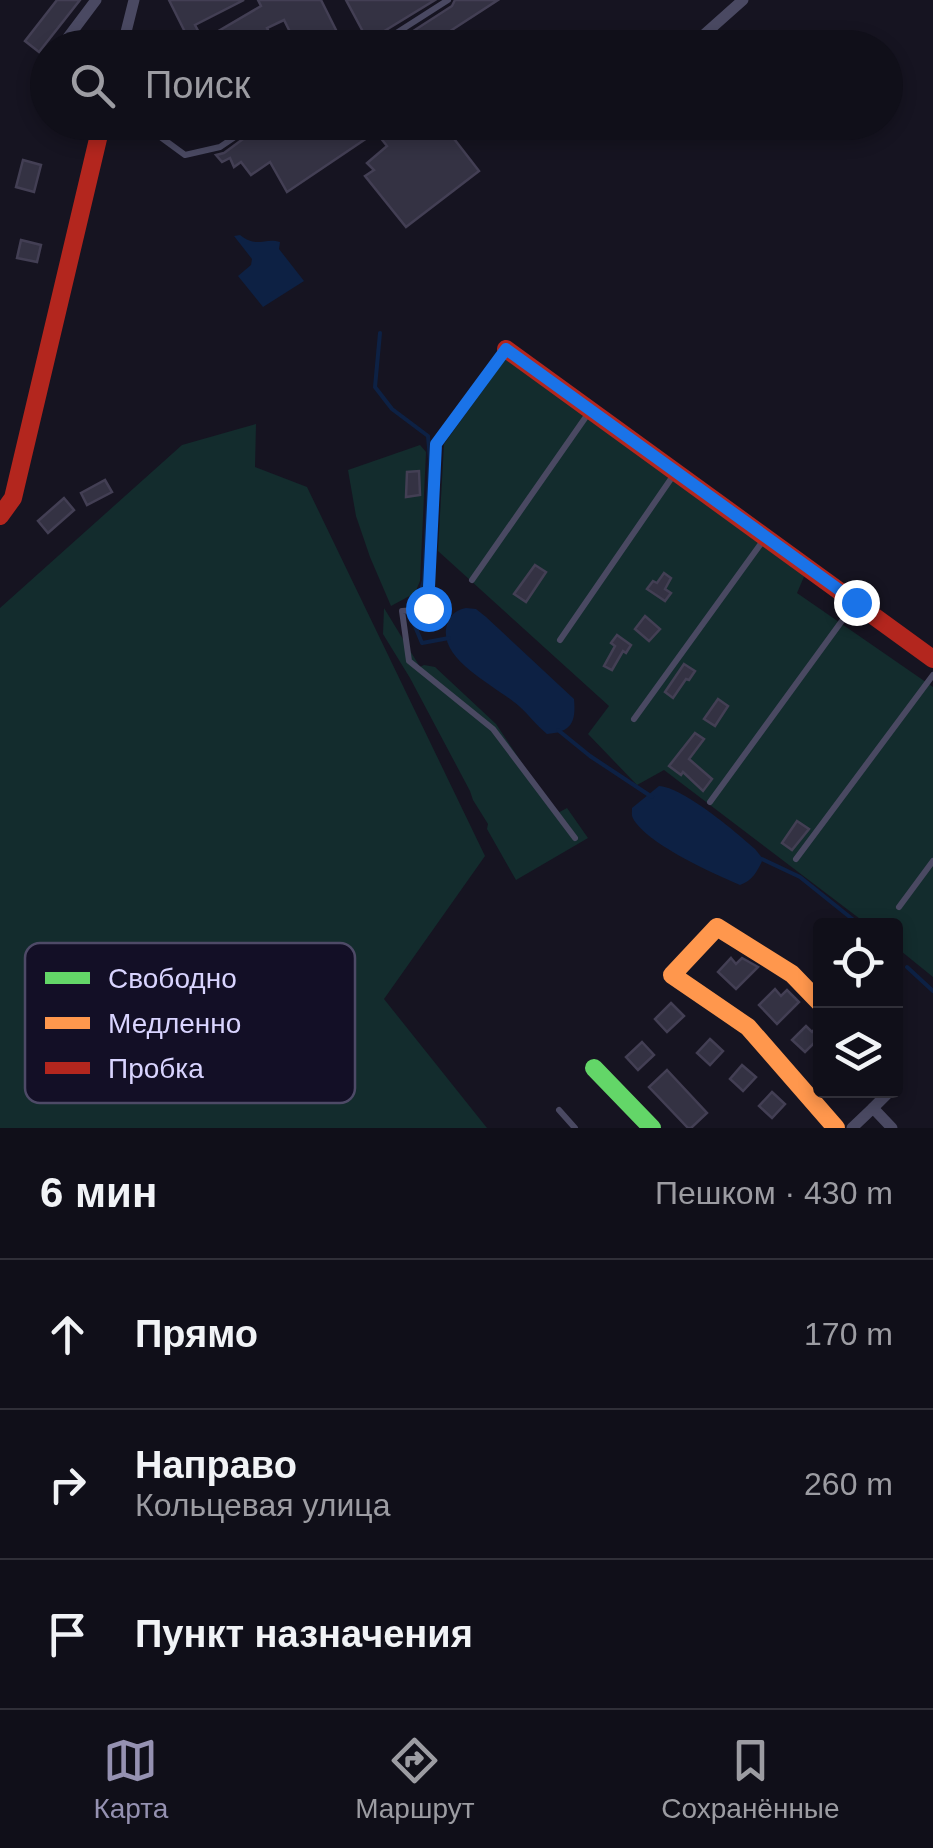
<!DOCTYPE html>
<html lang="ru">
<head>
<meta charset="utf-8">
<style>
	:root { --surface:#100f19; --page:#191822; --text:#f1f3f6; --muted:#9c9ca2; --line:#302f38; --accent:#9591b1 }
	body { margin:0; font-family:Arial,sans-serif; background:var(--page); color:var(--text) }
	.controls { position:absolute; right:30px; bottom:30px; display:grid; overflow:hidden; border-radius:10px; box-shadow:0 5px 15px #0003 }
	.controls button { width:90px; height:90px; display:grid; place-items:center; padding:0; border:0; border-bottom:2px solid var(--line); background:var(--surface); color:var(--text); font:50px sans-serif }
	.stop { position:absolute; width:30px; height:30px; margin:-22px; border:8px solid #1a73e8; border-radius:50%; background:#fff }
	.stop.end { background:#1a73e8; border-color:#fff; box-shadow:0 2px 10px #0008 }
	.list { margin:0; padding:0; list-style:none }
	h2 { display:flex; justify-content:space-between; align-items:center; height:130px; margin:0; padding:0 40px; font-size:42px }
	h2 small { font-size:32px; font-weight:400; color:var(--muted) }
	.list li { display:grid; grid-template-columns:65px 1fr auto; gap:30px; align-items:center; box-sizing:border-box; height:150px; padding:0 40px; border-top:2px solid var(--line) }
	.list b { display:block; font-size:38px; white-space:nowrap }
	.list p { margin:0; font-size:32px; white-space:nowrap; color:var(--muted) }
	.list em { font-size:32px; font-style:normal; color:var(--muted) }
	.icon { flex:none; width:55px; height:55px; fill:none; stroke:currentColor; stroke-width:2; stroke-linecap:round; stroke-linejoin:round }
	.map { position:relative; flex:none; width:933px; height:1128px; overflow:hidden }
	.search { position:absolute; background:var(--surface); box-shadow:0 5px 15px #0003; left:30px; right:30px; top:30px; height:110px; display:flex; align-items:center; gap:25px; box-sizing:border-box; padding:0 35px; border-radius:55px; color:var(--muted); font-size:38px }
	.sheet { height:580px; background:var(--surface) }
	nav { display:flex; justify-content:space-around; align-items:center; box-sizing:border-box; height:140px; border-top:2px solid var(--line); background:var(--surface); font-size:28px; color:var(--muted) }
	nav a { display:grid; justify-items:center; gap:5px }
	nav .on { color:var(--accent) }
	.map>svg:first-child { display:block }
	.green { fill:#132c2d }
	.water { fill:#0d2144 }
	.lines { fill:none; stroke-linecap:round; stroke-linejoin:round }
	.stream { stroke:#0d2144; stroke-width:4 }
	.building { fill:#343243; stroke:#433f54; stroke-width:2.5 }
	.lane { stroke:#4a4962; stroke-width:6 }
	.street { stroke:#4a4962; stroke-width:11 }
	.fast { stroke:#63d668; stroke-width:18 }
	.slow { stroke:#ff974d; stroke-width:18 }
	.jam { stroke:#b3261e; stroke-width:18 }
	.route { stroke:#1a73e8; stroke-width:12 }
	.key { fill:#130f26; stroke:#4e4a67; stroke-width:2.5 }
	.key-label { font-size:28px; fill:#d9d4ff }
</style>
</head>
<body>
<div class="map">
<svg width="933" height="1128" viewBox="0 0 933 1128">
	<rect width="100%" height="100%" fill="#161421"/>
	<g class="green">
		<polygon points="507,357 806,572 797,593 933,687 933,977 896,947 896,926 868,925 664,770 637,785 588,734 609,706 438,551 444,444"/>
		<polygon points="256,424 255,467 307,487 485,856 384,999 487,1128 0,1128 0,608 182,445"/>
		<polygon points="420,445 426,452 420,581 415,593 391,606 370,557 356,516 348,470"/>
		<polygon points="384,608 420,667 424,665 435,667 496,724 556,814 567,808 588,838 516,880 487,829 488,824 473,800 470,791 410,678 383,634"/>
	</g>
	<g class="water">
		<path d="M240,235C258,249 264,237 280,242L279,249L304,281L263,307L238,276L251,265L252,259L234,236Z"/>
		<path d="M466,608L476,609L486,617L574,699C576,722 572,732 547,734C537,726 529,715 519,706C498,687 433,658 448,622C452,613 457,610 466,608Z"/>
		<path d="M659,786C683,787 736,832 755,849L763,859C757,872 753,880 740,885C712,873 653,846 636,823C631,816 632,816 632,808Z"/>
	</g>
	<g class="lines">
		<g class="stream">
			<polyline points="380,333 375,387 392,409 428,436 430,459 424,580 412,619 422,643 449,638"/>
			<polyline points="558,730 590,756 652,797"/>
			<polyline points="762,859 800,877 861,926"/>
			<polyline points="907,967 933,991"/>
		</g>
	</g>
	<g class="building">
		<polygon points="57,0 80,0 39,52 25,41"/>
		<polygon points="169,0 244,0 195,25 203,40 261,6 258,0 321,0 345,48 281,48 294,40 284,20 267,28 277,48 190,48 192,46"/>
		<polygon points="346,0 435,0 368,41"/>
		<polygon points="455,0 498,0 424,48 387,48 452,6"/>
		<polygon points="266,122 441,122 479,171 406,227 365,176 374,170 367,163 387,146 376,132 287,192 270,162 251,175 241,162 234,167 230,158 222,162 216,155 224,153"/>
		<polygon points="23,160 41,165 34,192 16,187"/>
		<polygon points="21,240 41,245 37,262 17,258"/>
		<polygon points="419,471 420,495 406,497 407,472"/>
		<polygon points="105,480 112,492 87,505 81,493"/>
		<polygon points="64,498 74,510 48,533 38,521"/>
		<polygon points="535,565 546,572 526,602 514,594"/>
		<polygon points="664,573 671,578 665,589 671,593 665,601 647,589 653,581 657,583"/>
		<polygon points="645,616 660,629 649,641 635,629"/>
		<polygon points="617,635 631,645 626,653 623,651 612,670 604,666 615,646 611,643"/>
		<polygon points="684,664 695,671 689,680 686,679 673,698 665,692"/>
		<polygon points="718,699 728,706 715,726 704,719"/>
		<polygon points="695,733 704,739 689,759 712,779 703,791 683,772 681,775 669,766"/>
		<polygon points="797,821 809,829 792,850 782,843"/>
		<polygon points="731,958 736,964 742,958 758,967 736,989 718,972"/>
		<polygon points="775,989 781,996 787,990 799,1002 777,1024 759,1005"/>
		<polygon points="671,1003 684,1016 667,1032 655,1019"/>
		<polygon points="820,1023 820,1051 813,1044 805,1052 792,1040 806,1026 812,1032"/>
		<polygon points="710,1039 723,1051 710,1065 697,1053"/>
		<polygon points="642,1042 654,1055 638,1070 626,1057"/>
		<polygon points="742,1065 756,1077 743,1091 730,1079"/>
		<polygon points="667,1070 707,1113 691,1128 688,1128 649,1087"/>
		<polygon points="772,1092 785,1104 772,1118 759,1106"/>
	</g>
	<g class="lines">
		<g class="lane">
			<polyline points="373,48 448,0"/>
			<polyline points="115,122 155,133 185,155 220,147 257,122"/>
			<polyline points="541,122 558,125 564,122"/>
			<polyline points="505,349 437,444 428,609 402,611 409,661 493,729 575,838"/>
			<polyline points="472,580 590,411"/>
			<polyline points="560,640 675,473"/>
			<polyline points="634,719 765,538"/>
			<polyline points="710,802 855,603"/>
			<polyline points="796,859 933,675"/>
			<polyline points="899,907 933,861"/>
			<polyline points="559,1110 575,1128"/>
		</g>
		<g class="street">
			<polyline points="60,48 96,0"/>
			<polyline points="122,48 134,0"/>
			<polyline points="689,48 743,0"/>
			<polyline points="44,68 48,64"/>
			<polyline points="873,1108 891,1090"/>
			<polyline points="852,1128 873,1108 892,1128"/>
		</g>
		<polyline class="fast" points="594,1068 652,1128"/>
		<polyline class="slow" points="820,1003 792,974 717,927 672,975 748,1027 836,1128"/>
		<g class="jam">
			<polyline points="506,349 933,659"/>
			<polyline points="0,516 13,498 102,122"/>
		</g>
	</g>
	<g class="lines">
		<polyline class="route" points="428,608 436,444 506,349 856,602"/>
	</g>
	<rect x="25" y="943" width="330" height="160" rx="15" class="key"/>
	<rect x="45" y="972" width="45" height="12" fill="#63d668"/>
	<rect x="45" y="1017" width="45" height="12" fill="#ff974d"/>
	<rect x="45" y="1062" width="45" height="12" fill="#b3261e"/>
	<g class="key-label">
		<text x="108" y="988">Свободно</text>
		<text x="108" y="1033">Медленно</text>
		<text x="108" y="1078">Пробка</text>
	</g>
</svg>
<div class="controls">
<button><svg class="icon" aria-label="locate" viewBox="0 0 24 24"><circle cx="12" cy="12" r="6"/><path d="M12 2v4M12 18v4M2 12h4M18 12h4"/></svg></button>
<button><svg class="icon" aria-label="layers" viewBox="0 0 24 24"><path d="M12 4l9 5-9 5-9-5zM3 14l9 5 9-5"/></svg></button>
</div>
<div class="stop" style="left:428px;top:608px"></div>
<div class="stop end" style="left:856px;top:602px"></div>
<div class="search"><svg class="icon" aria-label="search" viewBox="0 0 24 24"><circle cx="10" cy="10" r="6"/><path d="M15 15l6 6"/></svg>Поиск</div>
</div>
<section class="sheet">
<h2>6 мин<small>Пешком · 430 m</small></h2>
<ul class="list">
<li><svg class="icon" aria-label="ahead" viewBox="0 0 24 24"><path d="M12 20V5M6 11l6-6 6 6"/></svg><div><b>Прямо</b></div><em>170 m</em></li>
<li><svg class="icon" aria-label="right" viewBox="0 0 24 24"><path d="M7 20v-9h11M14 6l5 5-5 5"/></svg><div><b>Направо</b><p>Кольцевая улица</p></div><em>260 m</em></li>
<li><svg class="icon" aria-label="arrive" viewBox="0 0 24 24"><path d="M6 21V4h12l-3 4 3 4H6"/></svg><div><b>Пункт назначения</b></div></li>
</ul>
</section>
<nav>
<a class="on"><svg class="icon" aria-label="map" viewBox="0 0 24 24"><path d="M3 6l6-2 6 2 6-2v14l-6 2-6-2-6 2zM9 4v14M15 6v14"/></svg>Карта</a>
<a><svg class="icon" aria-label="directions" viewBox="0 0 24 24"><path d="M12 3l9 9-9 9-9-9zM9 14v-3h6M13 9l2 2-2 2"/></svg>Маршрут</a>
<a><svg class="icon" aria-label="saved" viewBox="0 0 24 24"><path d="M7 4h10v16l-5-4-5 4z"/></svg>Сохранённые</a>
</nav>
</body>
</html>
